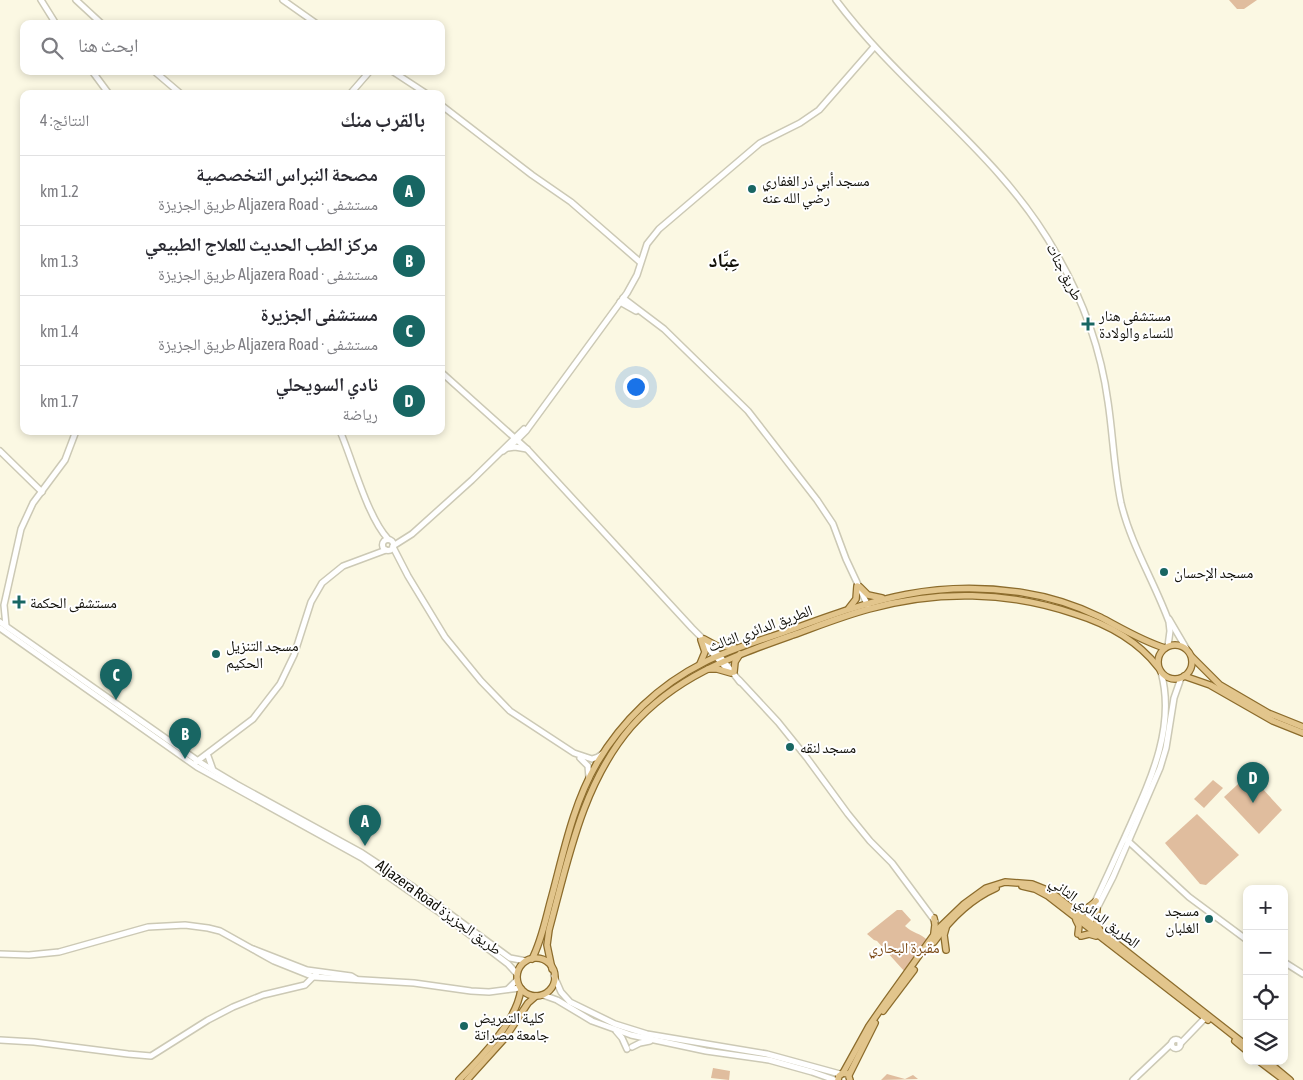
<!DOCTYPE html>
<html lang="ar">
<head>
<meta charset="utf-8">
<style>
	:root { --surface:#fff; --page:#f7f7f7; --text:#2b2b33; --muted:#7c7c81; --line:#e1e1e2; --accent:#186663 }
	body { margin:0; font-family:"Asap Condensed","Noto Naskh Arabic",sans-serif; background:var(--page); color:var(--text); direction:rtl }
	.controls { position:absolute; right:15px; bottom:15px; display:grid; overflow:hidden; border-radius:10px; box-shadow:0 2px 8px #0003 }
	.controls button { width:45px; height:45px; display:grid; place-items:center; padding:0; border:0; border-bottom:1px solid var(--line); background:var(--surface); color:var(--text); font:25px sans-serif }
	.you { position:absolute; left:635px; top:386px; width:18px; height:18px; margin:-12px; border:4px solid #fff; border-radius:50%; background:#1a73e8; box-shadow:0 0 0 8px #1a73e833 }
	.badge { display:grid; place-items:center; width:32px; height:32px; border-radius:50%; background:var(--accent); color:#fff; font-size:16px; font-weight:700 }
	.pin { position:absolute; translate:-50% -41px; filter:drop-shadow(0 1px 2px #0008) }
	.pin::after { content:''; position:absolute; top:26px; width:18px; height:15px; background:inherit; clip-path:polygon(0 0,100% 0,50% 100%) }
	.list { margin:0; padding:0; list-style:none }
	h2 { display:flex; justify-content:space-between; align-items:center; height:65px; margin:0; padding:0 20px; font-size:21px }
	h2 small { font-size:16px; font-weight:400; color:var(--muted) }
	.list li { display:grid; grid-template-columns:32px 1fr auto; gap:15px; align-items:center; box-sizing:border-box; height:70px; padding:0 20px; border-top:1px solid var(--line) }
	.list b { display:block; font-size:19px; white-space:nowrap }
	.list p { margin:0; font-size:16px; white-space:nowrap; color:var(--muted) }
	.list em { font-size:16px; font-style:normal; color:var(--muted) }
	.icon { flex:none; width:28px; height:28px; fill:none; stroke:currentColor; stroke-width:2; stroke-linecap:round; stroke-linejoin:round }
	.map { position:relative; flex:none; width:1303px; height:1080px; overflow:hidden; direction:ltr }
	.search { position:absolute; background:var(--surface); box-shadow:0 2px 8px #0003; left:20px; top:20px; width:425px; height:55px; display:flex; align-items:center; gap:12px; box-sizing:border-box; padding:0 18px; border-radius:10px; color:var(--muted); font-size:19px }
	.panel { position:absolute; background:var(--surface); box-shadow:0 2px 8px #0003; left:20px; top:90px; width:425px; height:345px; border-radius:10px; direction:rtl }
	.map>svg:first-child { display:block }
	.green { fill:#e0bd9e }
	.lines { fill:none; stroke-linecap:round; stroke-linejoin:round }
	.secondary-casing { stroke:#ccc9b5; stroke-width:8 }
	.primary-casing { stroke:#8c6c2c; stroke-width:8 }
	.secondary { stroke:#fff; stroke-width:5 }
	.primary { stroke:#e2c58c; stroke-width:5.5 }
	.poi-dot { fill:#186663; stroke:#fff; stroke-width:2 }
	.labels { text-anchor:middle; dominant-baseline:central; stroke-width:4; stroke-linejoin:round; paint-order:stroke }
	.poi-label { font-size:15px; fill:#100f08; stroke:#fff; text-anchor:start }
	.street-label { font-size:15px; fill:#100f08; stroke:#fff }
	.park-label { font-size:15px; fill:#7b4b18; stroke:#fff }
	.district-label { font-size:20px; font-weight:bold; fill:#100f08; stroke:#fff }
</style>
</head>
<body>
<div class="map">
<svg width="1303" height="1080" viewBox="0 0 1303 1080">
	<rect width="100%" height="100%" fill="#fbf8e3"/>
	<g class="green">
		<polygon points="1229,0 1257,0 1244,9 1237,9"/>
		<polygon points="1249,774 1282,810 1259,834 1224,797"/>
		<polygon points="1213,780 1223,788 1204,808 1194,799"/>
		<polygon points="1197,814 1239,855 1206,885 1200,884 1165,843"/>
		<path d="M897,910H902L911,920L905,926C912,933 921,933 928,941L905,972L877,941L874,940L867,934Z"/>
		<polygon points="713,1068 730,1071 729,1080 711,1078"/>
		<polygon points="887,1074 905,1079 913,1075 918,1079 881,1080"/>
	</g>
	<g class="lines">
		<g class="secondary-casing">
			<g id="secondary">
				<polyline points="41,0 56,24"/>
				<polyline points="76,0 102,24"/>
				<polyline points="283,0 317,24"/>
				<path d="M836,0C903,90 1001,154 1056,253C1082,298 1101,350 1108,402C1113,435 1114,470 1121,503C1131,545 1154,581 1169,622L1170,631L1168,646"/>
				<polyline points="92,71 109,94"/>
				<polyline points="154,71 181,94"/>
				<polyline points="392,71 427,94"/>
				<polyline points="350,94 370,71"/>
				<polyline points="441,105 532,175 571,202 640,262"/>
				<polyline points="623,298 664,329 748,411 817,500 833,524 846,559 868,606"/>
				<polyline points="620,302 636,311"/>
				<polyline points="441,372 527,449 692,628 719,655 740,682"/>
				<path d="M340,431C353,461 367,516 388,539"/>
				<polyline points="508,448 515,447 527,449"/>
				<polyline points="0,451 42,492"/>
				<polyline points="503,451 517,440 526,431 627,293 637,275 647,244 659,229 760,143 800,123 819,110 874,47"/>
				<circle cx="388" cy="545" r="5.5"/>
				<polyline points="393,546 412,534 472,480 524,429"/>
				<polyline points="393,547 408,576 445,637 481,681 510,711 574,753 592,759 598,757 602,754"/>
				<polyline points="1169,619 1186,648"/>
				<polyline points="0,622 201,763 236,784 362,853 412,886 510,958 526,961"/>
				<polyline points="6,626 4,605 21,529 33,503 65,460 76,431"/>
				<polyline points="0,628 197,767 362,858 453,922 508,964 517,974"/>
				<polyline points="706,646 729,671"/>
				<polyline points="739,680 778,722 807,758 848,814 870,841 892,863 935,921"/>
				<polyline points="208,756 213,770"/>
				<polyline points="580,758 588,766 589,778"/>
				<polyline points="196,762 253,719 280,684 294,655 311,602 322,583 343,566 386,550"/>
				<polyline points="1127,840 1189,897 1247,940"/>
				<path d="M1085,922C1099,895 1111,867 1124,839C1147,787 1177,730 1161,672"/>
				<polyline points="1089,924 1113,877 1160,768 1166,748 1174,698 1181,678"/>
				<polyline points="253,949 307,970 351,976 356,979"/>
				<polyline points="0,954 29,955 59,952 148,927 185,925 208,928 220,931 274,961 314,977 414,983 471,991 489,992 520,988"/>
				<polyline points="1284,962 1303,974"/>
				<polyline points="554,976 561,992 570,1002 615,1024 647,1034 767,1054 840,1074"/>
				<polyline points="508,989 517,980"/>
				<polyline points="543,995 557,1000 592,1021 631,1035 706,1051 769,1060 812,1072 835,1080"/>
				<polyline points="616,1031 622,1038 627,1049"/>
				<circle cx="1176" cy="1044" r="4.5"/>
				<polyline points="0,1040 34,1042 128,1054 151,1056 208,1020 233,1007 263,995 305,985 317,973"/>
				<polyline points="1180,1044 1207,1016"/>
				<polyline points="632,1047 640,1043 650,1041"/>
				<polyline points="1133,1080 1171,1044"/>
			</g>
		</g>
		<g class="primary-casing">
			<g id="primary">
				<polyline points="860,587 868,595 882,598"/>
				<polyline points="849,608 856,599 857,586"/>
				<polyline points="704,639 717,646 734,647"/>
				<circle cx="1175" cy="662" r="17"/>
				<polyline points="1192,657 1220,685 1268,713 1303,727"/>
				<polyline points="700,664 705,652 701,640"/>
				<polyline points="708,669 717,669 731,673"/>
				<polyline points="734,672 735,662 740,654"/>
				<polyline points="1184,676 1210,685 1273,721 1303,733"/>
				<polyline points="1022,886 1035,889 1048,896 1208,1020"/>
				<path d="M1074,909C1083,913 1089,907 1096,901"/>
				<polyline points="1097,909 1096,920 1099,928"/>
				<polyline points="934,918 935,925 934,933"/>
				<polyline points="1076,920 1079,926 1078,934"/>
				<polyline points="1081,936 1089,934 1096,936"/>
				<path d="M934,942C949,921 971,899 996,888"/>
				<polyline points="946,950 944,935 946,928"/>
				<circle cx="536" cy="977" r="19"/>
				<path d="M532,959C541,942 545,922 550,903C563,856 572,806 597,763C622,721 659,685 703,663C732,648 763,640 793,629C874,599 937,579 1024,593C1050,597 1077,606 1100,617C1121,628 1142,641 1165,648"/>
				<path d="M552,969L547,945L549,930C568,860 582,784 631,727C676,676 731,657 793,635C818,626 843,616 869,609C937,590 1008,591 1075,614C1107,624 1137,640 1158,667"/>
				<polyline points="883,1011 914,970"/>
				<polyline points="1235,1041 1247,1051"/>
				<polyline points="1259,1061 1284,1080"/>
				<polyline points="1267,1061 1290,1080"/>
				<polyline points="843,1073 869,1026 885,1003 938,929 964,904 986,888 1005,882 1032,884 1047,890 1056,896 1247,1046"/>
				<polyline points="849,1075 875,1023"/>
				<path d="M459,1080C481,1058 517,1021 521,989"/>
				<polyline points="467,1080 505,1038 528,1003 536,996"/>
				<polyline points="838,1080 839,1076 843,1073 848,1074 850,1080"/>
			</g>
		</g>
		<use href="#secondary" class="secondary"/>
		<use href="#primary" class="primary"/>
	</g>
	<g class="poi-dot">
		<circle cx="752" cy="189" r="5"/>
		<path d="M1085.5 316.5h5v5h5v5h-5v5h-5v-5h-5v-5h5z"/>
		<circle cx="1164" cy="572" r="5"/>
		<path d="M16.5 594.5h5v5h5v5h-5v5h-5v-5h-5v-5h5z"/>
		<circle cx="216" cy="654" r="5"/>
		<circle cx="790" cy="747" r="5"/>
		<circle cx="1209" cy="919" r="5"/>
		<circle cx="464" cy="1026" r="5"/>
	</g>
	<g class="labels">
		<g class="poi-label">
			<text x="762" y="180">مسجد أبي ذر الغفاري<tspan x="762" dy="17">رضي الله عنه</tspan></text>
			<text x="1099" y="315">مستشفى هنار<tspan x="1099" dy="17">للنساء والولادة</tspan></text>
			<text x="1174" y="572">مسجد الإحسان</text>
			<text x="30" y="602">مستشفى الحكمة</text>
			<text x="226" y="645">مسجد التنزيل<tspan x="226" dy="17">الحكيم</tspan></text>
			<text x="800" y="747">مسجد لنقه</text>
			<text x="1199" y="910" text-anchor="end">مسجد<tspan x="1199" dy="17">الغلبان</tspan></text>
			<text x="474" y="1017">كلية التمريض<tspan x="474" dy="17">جامعة مصراتة</tspan></text>
		</g>
		<g class="street-label">
			<text transform="translate(1065 272) rotate(63)">طريق جنات</text>
			<text transform="translate(760 628) rotate(-20)">الطريق الدائري الثالث</text>
			<text transform="translate(439 907) rotate(36)">Aljazera Road طريق الجزيزة</text>
			<text transform="translate(1095 912) rotate(37)">الطريق الدائري الثاني</text>
		</g>
		<g class="park-label">
			<text x="904" y="947">مقبرة البحاري</text>
		</g>
		<g class="district-label">
			<text x="724" y="259">عِبَّاد</text>
		</g>
	</g>
</svg>
<div class="controls">
<button>+</button>
<button>−</button>
<button><svg class="icon" aria-label="locate" viewBox="0 0 24 24"><circle cx="12" cy="12" r="6"/><path d="M12 2v4M12 18v4M2 12h4M18 12h4"/></svg></button>
<button><svg class="icon" aria-label="layers" viewBox="0 0 24 24"><path d="M12 4l9 5-9 5-9-5zM3 14l9 5 9-5"/></svg></button>
</div>
<div class="you"></div>
<div class="pin badge" style="left:365px;top:846px">A</div>
<div class="pin badge" style="left:185px;top:759px">B</div>
<div class="pin badge" style="left:116px;top:700px">C</div>
<div class="pin badge" style="left:1253px;top:803px">D</div>
<div class="search"><svg class="icon" aria-label="search" viewBox="0 0 24 24"><circle cx="10" cy="10" r="6"/><path d="M15 15l6 6"/></svg>ابحث هنا</div>
<section class="panel">
<h2>بالقرب منك<small>النتائج: 4</small></h2>
<ul class="list">
<li><span class="badge">A</span><div><b>مصحة النبراس التخصصية</b><p>مستشفى · Aljazera Road طريق الجزيزة</p></div><em>1.2 km</em></li>
<li><span class="badge">B</span><div><b>مركز الطب الحديث للعلاج الطبيعي</b><p>مستشفى · Aljazera Road طريق الجزيزة</p></div><em>1.3 km</em></li>
<li><span class="badge">C</span><div><b>مستشفى الجزيرة</b><p>مستشفى · Aljazera Road طريق الجزيزة</p></div><em>1.4 km</em></li>
<li><span class="badge">D</span><div><b>نادي السويحلي</b><p>رياضة</p></div><em>1.7 km</em></li>
</ul>
</section>
</div>
</body>
</html>
